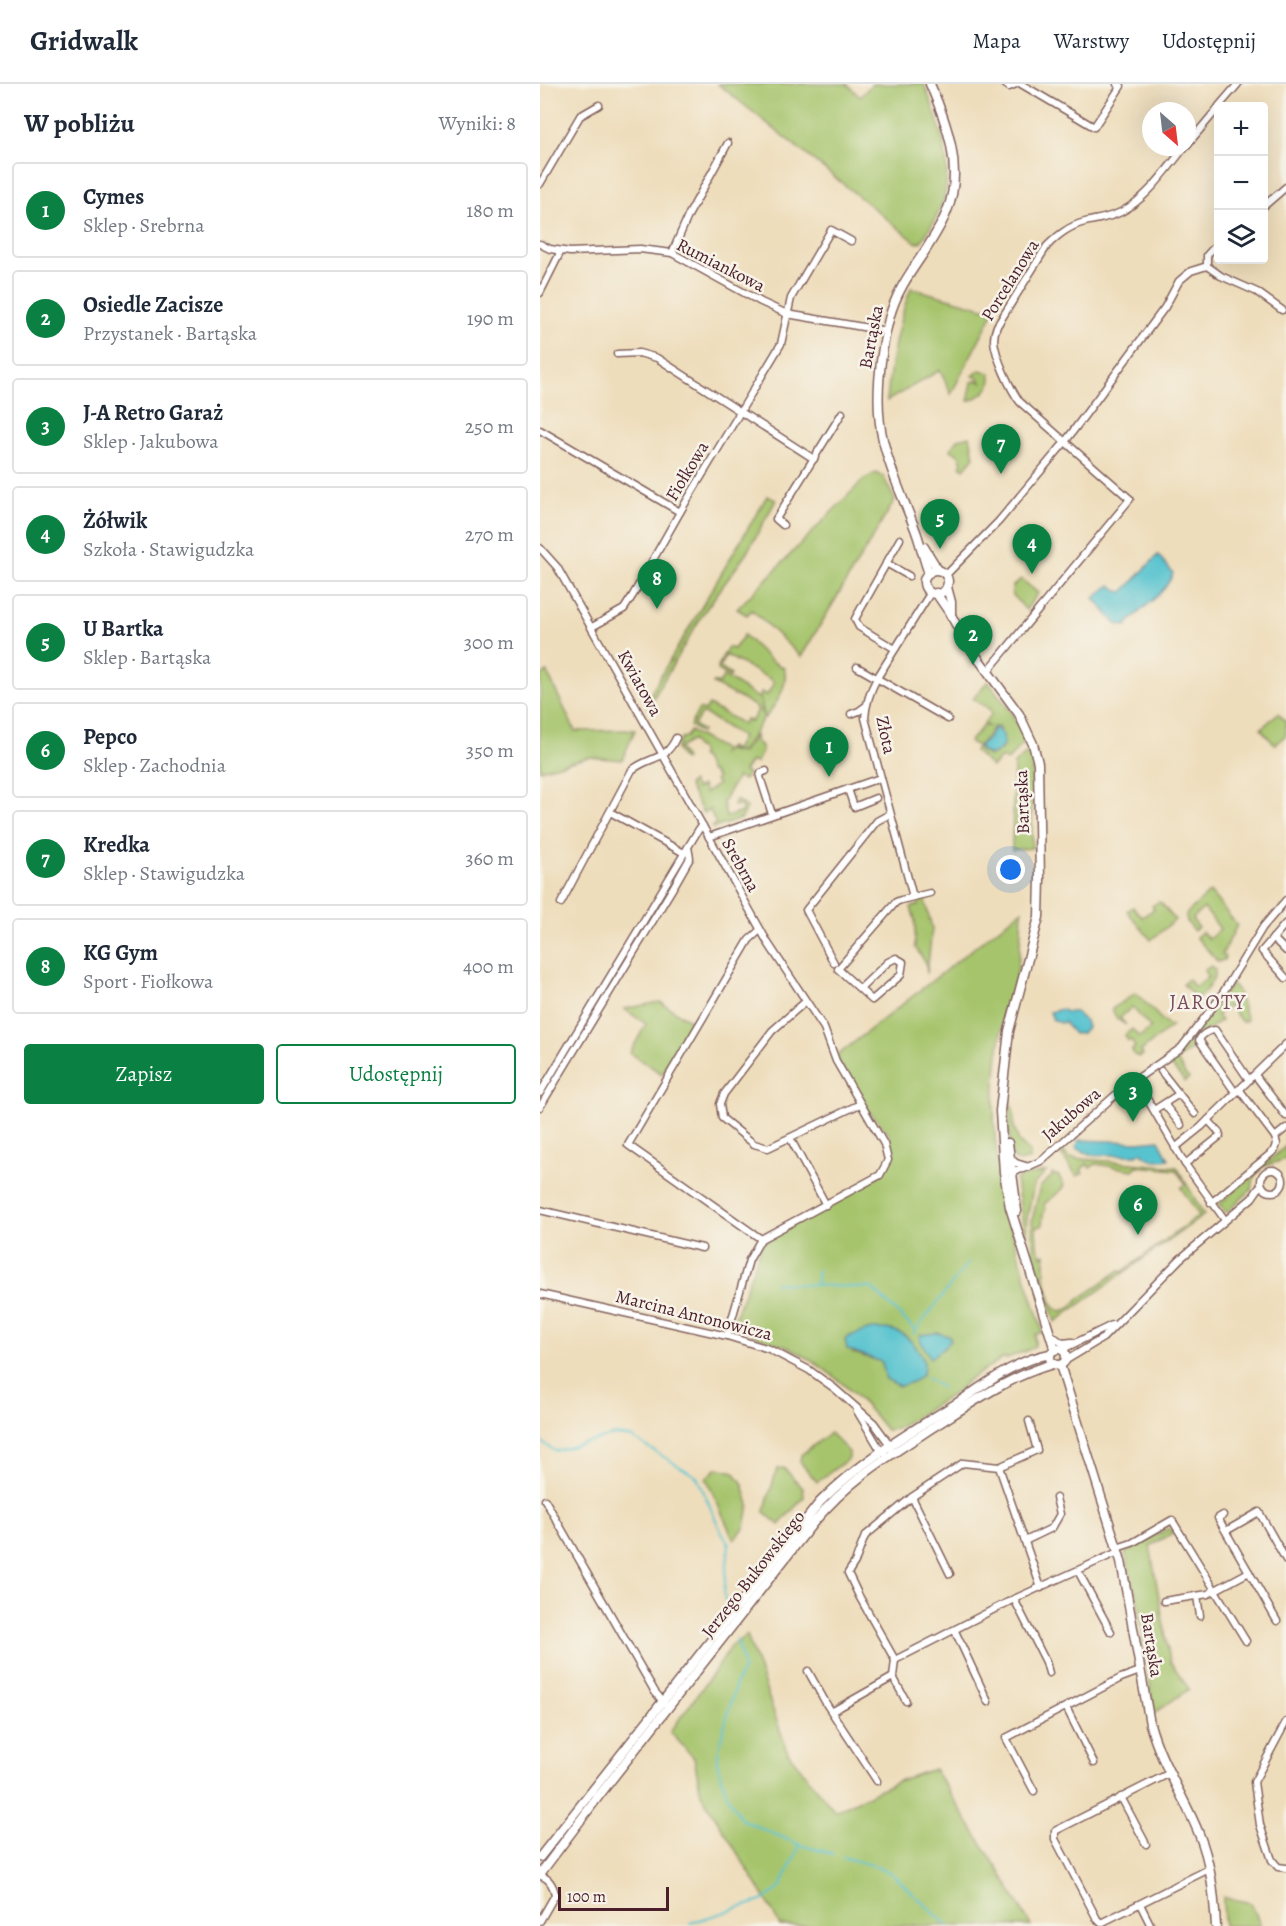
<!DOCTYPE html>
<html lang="pl">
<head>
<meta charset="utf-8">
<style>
	:root { --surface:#fff; --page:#f6f6f7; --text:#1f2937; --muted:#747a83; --line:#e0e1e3; --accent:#0b8043 }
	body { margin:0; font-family:Alegreya,serif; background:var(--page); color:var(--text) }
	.controls { position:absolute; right:18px; top:18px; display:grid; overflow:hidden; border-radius:6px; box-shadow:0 6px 24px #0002 }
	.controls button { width:54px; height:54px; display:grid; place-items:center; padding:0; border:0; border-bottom:2px solid var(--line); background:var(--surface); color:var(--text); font:30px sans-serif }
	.compass { position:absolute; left:602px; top:18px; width:54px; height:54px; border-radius:50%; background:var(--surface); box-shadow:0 6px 24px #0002; rotate:152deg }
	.scale { position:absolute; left:18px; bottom:15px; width:111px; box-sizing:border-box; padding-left:6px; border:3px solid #4a1f2b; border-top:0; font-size:16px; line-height:21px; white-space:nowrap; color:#4a1f2b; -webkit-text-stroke:4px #f7f3e8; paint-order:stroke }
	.you { position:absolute; left:471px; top:786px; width:21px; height:21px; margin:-15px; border:4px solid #fff; border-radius:50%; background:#1a73e8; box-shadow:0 0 0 9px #1a73e833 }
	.badge { display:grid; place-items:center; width:39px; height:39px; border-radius:50%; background:var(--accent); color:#fff; font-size:20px; font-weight:700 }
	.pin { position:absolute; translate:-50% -50px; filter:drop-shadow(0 2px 3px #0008) }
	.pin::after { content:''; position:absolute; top:32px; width:21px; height:18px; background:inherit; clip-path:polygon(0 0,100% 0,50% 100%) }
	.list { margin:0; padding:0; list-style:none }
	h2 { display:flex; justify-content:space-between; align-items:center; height:78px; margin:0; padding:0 24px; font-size:26px }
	h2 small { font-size:20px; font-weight:400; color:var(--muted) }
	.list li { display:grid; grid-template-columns:39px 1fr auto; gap:18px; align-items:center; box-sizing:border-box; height:96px; margin:0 12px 12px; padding:0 12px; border:2px solid var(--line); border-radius:6px }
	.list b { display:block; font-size:22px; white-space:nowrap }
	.list p { margin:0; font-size:20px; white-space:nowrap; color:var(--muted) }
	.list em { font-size:20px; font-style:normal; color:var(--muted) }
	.actions { display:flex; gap:12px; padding:18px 24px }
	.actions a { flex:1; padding:14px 0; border:2px solid var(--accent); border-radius:6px; text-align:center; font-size:21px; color:var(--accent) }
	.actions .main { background:var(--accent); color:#fff }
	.icon { flex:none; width:33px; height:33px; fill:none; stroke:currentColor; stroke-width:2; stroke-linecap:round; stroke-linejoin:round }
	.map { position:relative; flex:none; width:746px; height:1842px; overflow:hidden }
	header { display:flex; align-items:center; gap:36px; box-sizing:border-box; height:84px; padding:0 30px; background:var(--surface); border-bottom:2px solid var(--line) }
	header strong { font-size:28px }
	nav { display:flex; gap:33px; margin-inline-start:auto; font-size:21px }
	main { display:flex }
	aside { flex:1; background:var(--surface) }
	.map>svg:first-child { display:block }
	.green { fill:#a6c46c; stroke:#78724c; stroke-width:1.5; fill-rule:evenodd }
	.water { fill:#57c3cf; stroke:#50717d; stroke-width:1.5 }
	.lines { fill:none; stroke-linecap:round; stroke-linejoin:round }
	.stream { stroke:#57c3cf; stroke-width:2 }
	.street-casing { stroke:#83625d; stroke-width:9 }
	.secondary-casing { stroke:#83625d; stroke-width:11 }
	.street { stroke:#fff; stroke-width:6 }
	.secondary { stroke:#fff; stroke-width:8 }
	.labels { text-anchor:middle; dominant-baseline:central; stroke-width:5; stroke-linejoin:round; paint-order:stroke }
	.street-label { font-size:18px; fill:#4a1f2b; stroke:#f7f3e8 }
	.quarter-label { font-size:21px; letter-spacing:1.5px; fill:#7a4f60; stroke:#f7f3e8 }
</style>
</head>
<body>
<header>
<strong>Gridwalk</strong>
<nav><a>Mapa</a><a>Warstwy</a><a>Udostępnij</a></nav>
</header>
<main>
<aside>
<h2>W pobliżu<small>Wyniki: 8</small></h2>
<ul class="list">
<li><span class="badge">1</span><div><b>Cymes</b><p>Sklep · Srebrna</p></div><em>180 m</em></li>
<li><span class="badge">2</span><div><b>Osiedle Zacisze</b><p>Przystanek · Bartąska</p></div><em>190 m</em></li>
<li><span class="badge">3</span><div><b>J-A Retro Garaż</b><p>Sklep · Jakubowa</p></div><em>250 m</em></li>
<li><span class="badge">4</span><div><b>Żółwik</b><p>Szkoła · Stawigudzka</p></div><em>270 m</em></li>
<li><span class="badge">5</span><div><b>U Bartka</b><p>Sklep · Bartąska</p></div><em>300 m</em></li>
<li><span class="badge">6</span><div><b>Pepco</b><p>Sklep · Zachodnia</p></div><em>350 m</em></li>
<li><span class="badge">7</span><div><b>Kredka</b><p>Sklep · Stawigudzka</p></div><em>360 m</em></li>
<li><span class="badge">8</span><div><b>KG Gym</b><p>Sport · Fiołkowa</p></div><em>400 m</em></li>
</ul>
<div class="actions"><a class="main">Zapisz</a><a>Udostępnij</a></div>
</aside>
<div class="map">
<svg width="746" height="1842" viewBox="0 0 746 1842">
	<rect width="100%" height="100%" fill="#f7f3e8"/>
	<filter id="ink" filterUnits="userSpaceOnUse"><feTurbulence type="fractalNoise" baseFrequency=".0167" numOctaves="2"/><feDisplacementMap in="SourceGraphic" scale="12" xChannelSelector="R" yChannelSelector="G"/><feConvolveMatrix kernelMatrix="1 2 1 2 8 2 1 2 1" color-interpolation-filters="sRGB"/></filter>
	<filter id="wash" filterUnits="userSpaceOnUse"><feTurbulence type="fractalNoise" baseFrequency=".008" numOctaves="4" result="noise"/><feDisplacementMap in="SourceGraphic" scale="24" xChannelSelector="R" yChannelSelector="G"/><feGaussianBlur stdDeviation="1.35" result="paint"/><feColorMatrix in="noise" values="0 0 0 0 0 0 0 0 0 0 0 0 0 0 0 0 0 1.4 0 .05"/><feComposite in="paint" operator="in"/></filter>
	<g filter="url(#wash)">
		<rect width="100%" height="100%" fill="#edb"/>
		<g class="green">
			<path d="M178,0H307L320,13L332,0H384C399,37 416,83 401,123C396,135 388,148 380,159L378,158L377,159Z"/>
			<path d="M371,204L454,227L411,310L400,286L347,317C350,278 357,241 371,204Z"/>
			<path d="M440,286L450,289C455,304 440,313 428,317L432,298L437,296L441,298L439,294L433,292Z"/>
			<polygon points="430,352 434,373 424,385 420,382 422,379 419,371 410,366 418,355"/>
			<polygon points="336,389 343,392 355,416 261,573 212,526 207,531 197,525 324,395"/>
			<polygon points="227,412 236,416 206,470 164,528 108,623 106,617"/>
			<polygon points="481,495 498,509 486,526 472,510 473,502"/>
			<path d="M204,551L230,576L244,584C250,600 235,622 225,634L220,615L223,634L214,650L201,668L187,665L189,663L195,666L202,653L167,631L161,630L154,641L162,647L161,649L150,642L159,625L165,627L169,621L203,640L205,635L211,638L218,626L215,622L173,600L174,598L179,600L184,592L220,615L221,608L227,611L234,599L230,595L186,571L179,583L191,591L190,593L178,586L179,579L188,563L194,565Z"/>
			<polygon points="7,588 35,647 95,646 82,676 49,673 0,686 0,592"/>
			<path d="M448,597L470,627L486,656L467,677L462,673L452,683L434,667L438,662L440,667L449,672C466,667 467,657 458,643H453L446,654L438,662L429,658L444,641L449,643L444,639L451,631C451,621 440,622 433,615Z"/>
			<polygon points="738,629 746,638 746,651 735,661 721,645"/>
			<polygon points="150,647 183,665 181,671 185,666 202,669 215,652 216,653 215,656 221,662 222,668 216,679 211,677 204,687 208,690 204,696 197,693 183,718 186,733 202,728 201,720 194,722 194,720 196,716 207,724 201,735 174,744 172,742 176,740 170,726 163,729 148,701 152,698 156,705 162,702 165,709 178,700 175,696 177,694 172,688 170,688 164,675 163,675 160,672 162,670 158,663 156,664 152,656 139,664 145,675 143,676 136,665 141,654 146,653"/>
			<polygon points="487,669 491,672 492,678 492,764 472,766 474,680"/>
			<polygon points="670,808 697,841 682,871 685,873 684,876 678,878 656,853 662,848 669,855 680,845 664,824 652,835 658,843 654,847 647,838 646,830"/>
			<polygon points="384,813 392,844 387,890 386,879 375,863 375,836 371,823 379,821 380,816"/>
			<polygon points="618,818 621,819 635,836 611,856 587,827 593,823 602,833 614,825 612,822"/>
			<path d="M482,826C481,847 480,869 477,890C475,902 469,913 466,925C459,955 455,989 454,1020C453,1097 477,1169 501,1242L502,1248L495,1251V1261L493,1264L465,1275L464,1273L427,1297L418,1307L356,1345L346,1346C321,1313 289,1285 252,1265C238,1258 201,1251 194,1237L223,1157L340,1091L350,1079L351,1072L349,1049L321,1019L297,974L298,971ZM364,1251C376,1261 388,1276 381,1292L346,1295L342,1278L313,1269Z"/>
			<path d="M671,882L675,886C675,896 665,910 656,915L643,900L648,895L655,903L668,893L664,887Z"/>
			<polygon points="692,900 697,905 707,936 702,938 689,922 677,931 681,937 664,948 657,955 657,961 637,976 646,992 649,994 645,998 628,978 601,997 643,965"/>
			<polygon points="596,909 627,941 632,942 601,967 603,971 599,973 594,971 592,966 595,963 591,956 588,957 585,951 592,945 599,953 611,944 592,923 580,934 586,941 577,935 572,925"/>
			<polygon points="120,918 152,938 122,990 90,969 106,940 84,925"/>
			<polygon points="468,1012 473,1026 474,1038 473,1039 479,1058 490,1068 490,1075 480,1078 475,1076 470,1067"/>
			<polygon points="746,1062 746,1075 722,1083 714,1093 712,1105 686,1129 679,1120"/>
			<path d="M522,1066L529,1074L637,1083L664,1131L515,1238L493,1167L492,1136L500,1103L512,1092V1090L519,1092L524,1102C523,1106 509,1116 504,1120L506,1125L503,1130L502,1142L496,1143L497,1162L501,1172L505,1170V1193L512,1219L515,1224L520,1227L529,1225L539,1215L580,1186L582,1188L659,1131L641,1104L646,1100L636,1086L597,1082L593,1086L556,1080L550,1084L547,1080L541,1086L543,1089L537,1092L520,1069Z"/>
			<polygon points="506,1088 494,1100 487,1134 485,1157 476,1096 483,1092"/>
			<polygon points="290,1349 309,1368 309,1374 277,1398 260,1378 261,1371"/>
			<polygon points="177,1384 194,1388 203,1400 209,1421 205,1443 194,1456 166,1394"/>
			<polygon points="244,1384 263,1404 264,1413 239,1441 224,1428 237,1385"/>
			<polygon points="629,1444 633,1449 610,1462 630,1577 649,1605 614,1629 598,1518 585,1469"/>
			<polygon points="207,1551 248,1669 295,1727 358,1697 394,1685 460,1788 491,1842 240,1842 227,1817 161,1710 154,1674 130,1648 182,1577 189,1564"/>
			<polygon points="683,1813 711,1819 721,1842 684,1842"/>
		</g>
		<g class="water">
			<path d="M618,471L633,489C626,511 599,524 586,542L576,540L554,514L571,501L578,507L583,508Z"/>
			<polygon points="455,643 463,651 464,659 459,667 449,671 443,668 439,662 447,656"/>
			<polygon points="522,925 526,928 536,928 545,937 547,943 542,949 534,950 524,938 520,939 513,936 510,928"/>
			<path d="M539,1056L598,1058L619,1056L629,1075C617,1077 609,1077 601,1068L597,1071H552L536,1064Z"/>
			<path d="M331,1245C339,1245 348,1244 355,1247C370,1251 392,1277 381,1292C376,1298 367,1300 359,1302L346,1295L342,1278L307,1265L305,1256L310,1252Z"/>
			<polygon points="397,1249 409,1252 411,1255 404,1264 390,1274 379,1254 380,1251"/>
		</g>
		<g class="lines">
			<g class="stream">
				<polyline points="235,1199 332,1204 375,1246"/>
				<polyline points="276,1201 278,1186"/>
				<polyline points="373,1250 428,1179"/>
				<polyline points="387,1294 402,1304"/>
				<polyline points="0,1357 15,1367 75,1351 91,1353 157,1393 179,1443 189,1461 184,1509 185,1517"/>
				<polyline points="197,1556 204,1584 196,1599 179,1663 177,1679 187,1711 202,1736 260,1761 293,1770"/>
				<polyline points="302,1773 332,1781 351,1789 408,1842"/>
				<polyline points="150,1839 224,1816 240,1804 260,1761"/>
			</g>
		</g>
	</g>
	<g filter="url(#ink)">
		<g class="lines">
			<g class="street-casing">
				<g id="street">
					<polyline points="465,0 469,3 476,0"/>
					<polyline points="481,0 554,43 581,2 577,0"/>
					<polyline points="679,22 698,0"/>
					<polyline points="647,61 678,24"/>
					<polyline points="0,100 40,32 59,21"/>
					<polyline points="724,122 746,103"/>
					<polyline points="0,160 10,165 30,168 100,165 132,169 221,218 247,230 346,247"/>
					<polyline points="132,169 149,130 188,59"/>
					<polyline points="667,182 667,171 678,159"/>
					<polyline points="0,209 21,167"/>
					<polyline points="77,270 99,269 117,274 274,375"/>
					<polyline points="0,346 140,428"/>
					<polyline points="243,441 236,435 302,329"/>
					<polyline points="0,464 17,483 169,753"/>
					<polyline points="346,479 369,492"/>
					<polyline points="406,491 459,437 525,358 625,223 639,197 651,187 667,182 681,192 717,208 742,226"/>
					<polyline points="52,543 84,525 93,511 140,428 241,260 251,214 291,146 311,157"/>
					<polyline points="355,565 319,543 315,535 360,455"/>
					<polyline points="317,583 408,635"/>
					<path d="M448,587L590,415L480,318C470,305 455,272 454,256C454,251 455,247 457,242L507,162C518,151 529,142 545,138C558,135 569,134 581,128C608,114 626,86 645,63"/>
					<polyline points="311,630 319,627 326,622"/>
					<polyline points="226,687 221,689 220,693 232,730"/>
					<polyline points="308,705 314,723 336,714"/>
					<polyline points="70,728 144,769"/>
					<path d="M373,813L325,634C326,619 330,607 337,594L391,508"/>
					<path d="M21,819L92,686C111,671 125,678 136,654"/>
					<polyline points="746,839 722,867 746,894"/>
					<polyline points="220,846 209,856 88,1061 221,1155"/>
					<polyline points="733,854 746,867"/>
					<polyline points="294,879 266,826 337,737 350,730"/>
					<polyline points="320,905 348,878 356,874 363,878 361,891 332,916 298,885 356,818 361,816 390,809"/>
					<polyline points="265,918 232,947 184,1010 180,1020 182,1034 214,1060 228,1064 320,1020"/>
					<polyline points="621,987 639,1010"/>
					<polyline points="715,991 746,1032"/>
					<polyline points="712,993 746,960"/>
					<polyline points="596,996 645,1080 685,1136"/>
					<polyline points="699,1005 735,1053 746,1044"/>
					<polyline points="0,1009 148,763"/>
					<polyline points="624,1020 641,1041"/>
					<polyline points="0,1023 134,802 150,774 148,763 159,745 163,742"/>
					<polyline points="614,1026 639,1010 655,1030"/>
					<polyline points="250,1054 286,1121"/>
					<path d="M635,1064L661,1043L709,996L675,946C669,946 662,950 659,956L695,1008"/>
					<polyline points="469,1073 476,1079 489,1083"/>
					<polyline points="645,1080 680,1052 679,1048 668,1036"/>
					<circle cx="732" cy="1097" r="11"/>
					<polyline points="470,1087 483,1085 501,1077 581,1006 641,964 679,915 723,843 746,816"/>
					<polyline points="671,1119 735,1066 737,1060 735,1053"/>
					<polyline points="0,1126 162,1164"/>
					<polyline points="0,1210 187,1252 229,1265 269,1286 294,1304 334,1339 350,1361 350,1364"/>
					<polyline points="510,1250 522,1259 532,1258"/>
					<polyline points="187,1252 209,1176 221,1155 340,1091 348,1076 344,1060 296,977 284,944 228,859 169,753 340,694"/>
					<polyline points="521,1266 572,1241"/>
					<polyline points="525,1277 563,1254 640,1175 712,1114 721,1101"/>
					<polyline points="317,1327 341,1367 344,1368"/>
					<polyline points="459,1383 497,1366 489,1337"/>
					<polyline points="372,1413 410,1490"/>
					<polyline points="5,1416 115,1608 124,1619"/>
					<polyline points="683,1431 678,1434 737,1537"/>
					<polyline points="686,1447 719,1428 746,1476"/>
					<polyline points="485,1457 512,1444 520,1430 516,1414"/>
					<polyline points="577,1464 592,1459 632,1436 706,1557"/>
					<polyline points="538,1487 571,1548"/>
					<polyline points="657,1512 660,1532"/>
					<polyline points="474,1515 506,1578 509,1589"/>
					<polyline points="624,1517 668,1510 709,1488"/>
					<polyline points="415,1547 448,1618"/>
					<polyline points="355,1576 474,1515 578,1468"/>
					<polyline points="268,1587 287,1621 337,1697"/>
					<polyline points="366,1617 353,1593 355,1576 319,1512 308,1489 315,1478 325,1452 372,1413 423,1379 459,1383 501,1504"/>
					<polyline points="526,1623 554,1679"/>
					<polyline points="293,1627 353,1593"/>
					<polyline points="746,1638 714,1698 720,1741 732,1776 738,1783 746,1784"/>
					<polyline points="628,1690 515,1747 515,1755 557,1835 561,1839 669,1785"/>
					<polyline points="494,1707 466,1654 581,1594 600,1587"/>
					<polyline points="581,1713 606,1760"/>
					<path d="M0,1792C9,1793 14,1803 15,1811L0,1837"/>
					<polyline points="600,1820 611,1842"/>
				</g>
			</g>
			<g class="secondary-casing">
				<g id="secondary">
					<polyline points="384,463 398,486"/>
					<circle cx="396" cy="498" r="12"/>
					<path d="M389,489C383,475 381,460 375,445C364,416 350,387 343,356C334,320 340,270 349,235C356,208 370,189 385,167C393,154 402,141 407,127C424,86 407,39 390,0"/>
					<polyline points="407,503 411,518 411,531"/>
					<polyline points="396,509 411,531 423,554 479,630 493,660 498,679 500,795 499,833 469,947 460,1027 464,1088 470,1123 515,1266"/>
					<polyline points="468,1059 477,1127"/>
					<circle cx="518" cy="1273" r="8"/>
					<path d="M520,1281L581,1477L610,1640C621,1680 644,1712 659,1750C671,1779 674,1811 676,1842"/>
					<path d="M0,1773L280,1418C320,1378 367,1350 414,1321C445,1301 473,1277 510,1270"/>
					<path d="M0,1790L61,1709L273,1439C311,1394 347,1373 395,1342C433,1318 470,1292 513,1280"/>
				</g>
			</g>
			<use href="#street" class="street"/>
			<use href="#secondary" class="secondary"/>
		</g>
	</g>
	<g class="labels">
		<g class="street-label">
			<text transform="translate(181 181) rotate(27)">Rumiankowa</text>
			<text transform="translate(470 196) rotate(-58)">Porcelanowa</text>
			<text transform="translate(331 253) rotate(-79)">Bartąska</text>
			<text transform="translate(147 387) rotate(-59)">Fiołkowa</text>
			<text transform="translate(100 599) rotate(61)">Kwiatowa</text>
			<text transform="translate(346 651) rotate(78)">Złota</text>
			<text transform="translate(482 718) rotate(-92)">Bartąska</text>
			<text transform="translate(201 781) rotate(61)">Srebrna</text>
			<text transform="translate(531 1030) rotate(-41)">Jakubowa</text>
			<text transform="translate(154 1231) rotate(14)">Marcina Antonowicza</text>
			<text transform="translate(213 1490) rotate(-52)">Jerzego Bukowskiego</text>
			<text transform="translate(612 1561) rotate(81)">Bartąska</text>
		</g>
		<g class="quarter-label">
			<text x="668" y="918">JAROTY</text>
		</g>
	</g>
</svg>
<div class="controls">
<button>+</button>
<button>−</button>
<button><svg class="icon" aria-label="layers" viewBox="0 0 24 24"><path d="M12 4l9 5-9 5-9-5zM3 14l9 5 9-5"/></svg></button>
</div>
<svg class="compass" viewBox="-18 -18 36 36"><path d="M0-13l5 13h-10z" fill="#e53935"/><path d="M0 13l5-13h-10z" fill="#747a83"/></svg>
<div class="scale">100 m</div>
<div class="you"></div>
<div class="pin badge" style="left:289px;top:693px">1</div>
<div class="pin badge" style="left:433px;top:581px">2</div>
<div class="pin badge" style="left:593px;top:1038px">3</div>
<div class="pin badge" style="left:492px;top:490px">4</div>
<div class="pin badge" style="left:400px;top:465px">5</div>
<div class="pin badge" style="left:598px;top:1151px">6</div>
<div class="pin badge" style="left:461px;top:390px">7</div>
<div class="pin badge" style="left:117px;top:525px">8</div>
</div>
</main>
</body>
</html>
